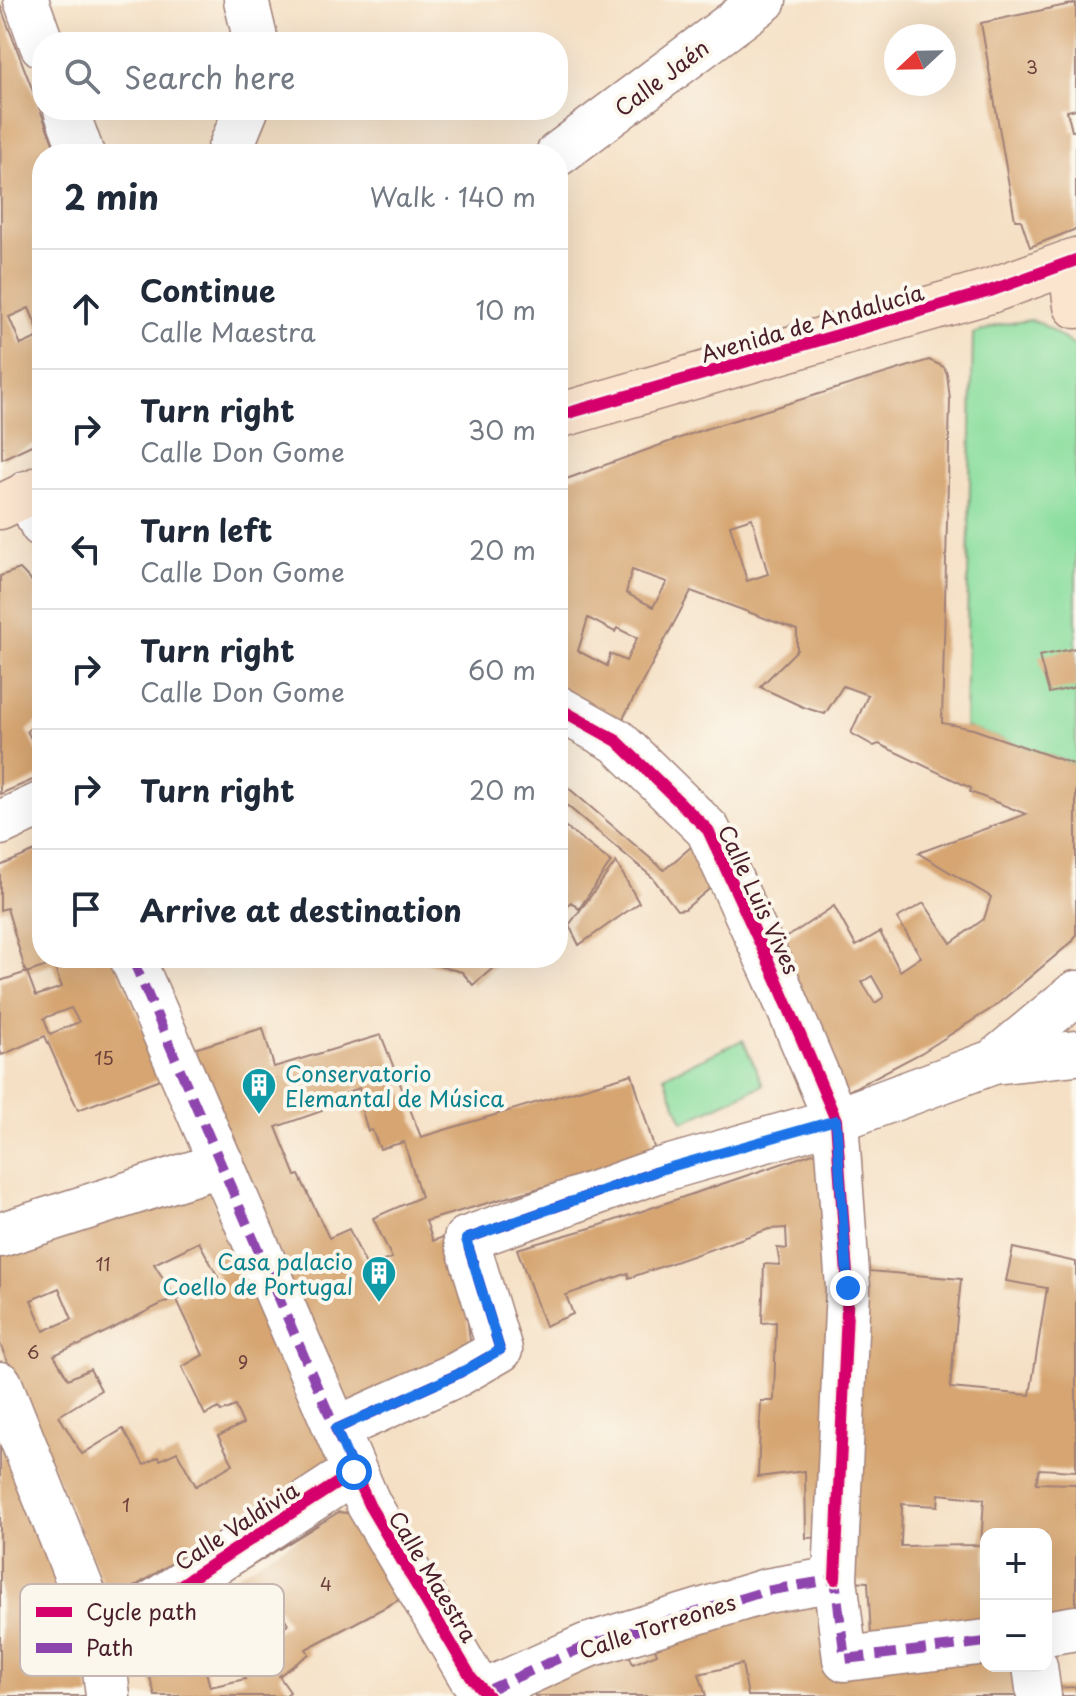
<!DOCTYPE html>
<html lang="en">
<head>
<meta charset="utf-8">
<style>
	:root { --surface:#fff; --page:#f2f2f3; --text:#1f2937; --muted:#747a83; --line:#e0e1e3 }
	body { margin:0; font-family:"Playpen Sans",sans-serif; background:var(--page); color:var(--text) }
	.controls { position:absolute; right:24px; bottom:24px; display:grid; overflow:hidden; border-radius:16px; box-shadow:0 8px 32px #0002 }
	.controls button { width:72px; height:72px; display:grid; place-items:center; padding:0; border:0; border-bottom:2px solid var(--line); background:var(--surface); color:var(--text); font:40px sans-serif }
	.compass { position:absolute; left:884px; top:24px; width:72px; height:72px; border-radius:50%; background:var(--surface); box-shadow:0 8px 32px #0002; rotate:248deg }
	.stop { position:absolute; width:24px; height:24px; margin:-18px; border:6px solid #1a73e8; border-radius:50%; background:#fff }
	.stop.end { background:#1a73e8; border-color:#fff; box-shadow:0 2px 8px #0008 }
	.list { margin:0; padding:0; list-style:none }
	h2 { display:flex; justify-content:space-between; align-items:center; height:104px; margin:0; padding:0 32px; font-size:34px }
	h2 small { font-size:26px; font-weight:400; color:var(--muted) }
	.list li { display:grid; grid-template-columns:52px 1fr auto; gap:24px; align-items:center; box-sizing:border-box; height:120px; padding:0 32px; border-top:2px solid var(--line) }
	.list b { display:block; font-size:30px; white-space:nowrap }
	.list p { margin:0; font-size:26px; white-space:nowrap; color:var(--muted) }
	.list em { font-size:26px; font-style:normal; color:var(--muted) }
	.icon { flex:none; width:44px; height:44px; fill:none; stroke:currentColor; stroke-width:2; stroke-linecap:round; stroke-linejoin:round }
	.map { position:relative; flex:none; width:1076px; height:1696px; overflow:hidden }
	.search { position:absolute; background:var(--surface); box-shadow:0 8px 32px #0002; left:32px; top:32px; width:536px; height:88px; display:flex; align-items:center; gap:20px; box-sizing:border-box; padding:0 28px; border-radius:32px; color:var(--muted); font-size:30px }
	.panel { position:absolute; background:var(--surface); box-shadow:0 8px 32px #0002; left:32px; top:144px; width:536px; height:824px; border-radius:32px }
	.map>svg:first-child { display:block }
	.green { fill:#8bde9f; stroke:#6a7e65; stroke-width:2 }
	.building { fill:#d6a571; fill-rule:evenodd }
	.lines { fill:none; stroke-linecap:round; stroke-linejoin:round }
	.street-casing { stroke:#a08078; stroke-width:47 }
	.secondary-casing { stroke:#a08078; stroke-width:47 }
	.street { stroke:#fff; stroke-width:44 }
	.secondary { stroke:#fce5cf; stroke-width:44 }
	.quiet { stroke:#8e44ad; stroke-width:10; stroke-dasharray:20 10; stroke-linecap:butt }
	.cycleway-casing { stroke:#fbf7ec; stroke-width:17 }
	.cycleway { stroke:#d6006c; stroke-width:12 }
	.route { stroke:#1a73e8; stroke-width:10 }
	.labels { text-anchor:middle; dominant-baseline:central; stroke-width:8; stroke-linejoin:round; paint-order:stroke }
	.number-label { font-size:18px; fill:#6d403c }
	.street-label { font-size:22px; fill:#4a1f2b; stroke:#fbf7ec }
	.culture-label { font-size:22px; fill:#0d838f; stroke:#fbf7ec; text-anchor:start }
	.key { fill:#fbf7ec; stroke:#c6b6b2; stroke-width:2 }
	.key-label { font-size:22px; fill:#4a1f2b }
</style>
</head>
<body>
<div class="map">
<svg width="1076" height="1696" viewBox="0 0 1076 1696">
	<rect width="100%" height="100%" fill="#fbf7ec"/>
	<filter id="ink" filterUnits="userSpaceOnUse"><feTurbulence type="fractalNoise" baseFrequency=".0125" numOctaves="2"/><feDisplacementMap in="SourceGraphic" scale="16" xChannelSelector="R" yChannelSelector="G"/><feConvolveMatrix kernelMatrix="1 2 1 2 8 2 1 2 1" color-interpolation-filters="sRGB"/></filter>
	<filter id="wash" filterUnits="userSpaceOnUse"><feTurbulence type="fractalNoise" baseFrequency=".006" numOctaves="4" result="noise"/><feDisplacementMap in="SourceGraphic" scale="32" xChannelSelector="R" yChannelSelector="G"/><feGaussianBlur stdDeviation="1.8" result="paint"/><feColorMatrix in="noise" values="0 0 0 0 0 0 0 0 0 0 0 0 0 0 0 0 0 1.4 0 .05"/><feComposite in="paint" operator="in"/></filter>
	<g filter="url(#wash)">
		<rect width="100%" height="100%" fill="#f5e0c5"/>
		<g class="green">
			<polygon points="1031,320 1040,323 1076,347 1076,765 965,727 973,334 999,325"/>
			<polygon points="743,1040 763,1085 683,1122 664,1076"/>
		</g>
		<g id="blocks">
			<g class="building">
				<polygon points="1076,3 1076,109 1067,111 1072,131 1076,131 1076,229 1030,247 1021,220 1015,220 981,23"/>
				<path d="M0,5L57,154H42V440L2,459ZM29,308L41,336L21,345L9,317Z"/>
				<path d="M929,360L944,367L947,374L950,400L942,723L973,729L1076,765V935L1073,941L994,1007L921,1053L839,1096L774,946L834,906L856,946L880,932L900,971L921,957L897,918L924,903L951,943L984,919L991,897L918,853L1026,814L970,792L971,788L879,744L874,746L851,733L868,695L843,686L825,714L803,707L760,687L797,650V630L691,591L619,726L558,688V482L702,430ZM752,518L768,574L747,581L730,525ZM632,570L667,582L653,607L626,593ZM588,618L615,632L617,628L637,638L626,661L610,654L607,666L578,651ZM872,976L884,997L875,1003L862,982Z"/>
				<polygon points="20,569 42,592 42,718 27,731 42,760 42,776 0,794 0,576"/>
				<polygon points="1076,648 1076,687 1049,693 1039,656"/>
				<polygon points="558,779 664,870 691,847 719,881 685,909 677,910 652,877 558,798"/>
				<polygon points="558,821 611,862 579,909 571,902 558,913"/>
				<path d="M42,848V958H114L163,1078L78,1110L45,1036L2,1055L0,1051V981L27,972L36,996L62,987L53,964L26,973L7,908L0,910V866ZM71,1008L79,1022L50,1034L44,1018Z"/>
				<polygon points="616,862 639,903 579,945 569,925"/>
				<polygon points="407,958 505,958 473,985 462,972"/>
				<path d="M263,1028L274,1067L381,1035L421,1137L632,1074L656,1154L426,1221L433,1241L443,1237L461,1265L470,1341L455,1363L337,1410L181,1053ZM359,1088L367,1109L362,1111L368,1131L372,1130L380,1149L404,1142L421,1197L373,1218L392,1258L367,1267L349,1229L329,1238L299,1175L296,1176L276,1127L322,1111L319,1105Z"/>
				<polygon points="813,1153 831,1164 830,1537 806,1538 805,1471 758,1477 761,1401 774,1401 776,1322 762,1323 764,1264 780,1265 777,1248 787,1249 786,1228 769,1229 629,1278 628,1273 566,1295 573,1314 545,1326 517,1249 601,1225"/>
				<path d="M204,1180L335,1461L116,1598L107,1594L0,1344V1248ZM199,1242L218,1277L177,1300L203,1355L182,1367L205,1415L219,1408L221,1412L235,1406L243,1424L218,1436L233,1464L196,1486L177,1452L160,1460L158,1457L144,1465L123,1429L82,1454L59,1416L101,1390L90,1369L68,1379L54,1355L76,1345L78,1346L175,1297L154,1264ZM59,1288L72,1319L44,1331L31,1300Z"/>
				<path d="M1013,1248L1076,1262V1471L1039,1469L1036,1483L1076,1484V1621H1046V1534H986V1622L871,1635L868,1582L850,1581L858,1270L961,1279L950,1388L1030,1395L1047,1288L1006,1281ZM939,1494L984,1499L981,1545L901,1546L902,1504L938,1506Z"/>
				<polygon points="0,1421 61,1582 90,1696 0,1696"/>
				<path d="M339,1512L360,1515L410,1594L306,1649L309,1654L279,1676L290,1692L285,1696H155L141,1644L145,1632ZM278,1607L288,1624L270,1636L259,1619ZM226,1650L245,1679L210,1687L204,1664Z"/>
				<polygon points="836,1595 841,1668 986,1654 986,1666 1020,1666 1024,1696 748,1696 742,1664 699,1674 706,1696 535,1696 532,1686 625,1645 633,1664 657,1654 651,1635"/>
				<polygon points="1076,1687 1076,1696 1052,1696 1051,1688"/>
			</g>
		</g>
	</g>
	<g filter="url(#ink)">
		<use href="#blocks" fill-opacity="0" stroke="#a08078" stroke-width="2"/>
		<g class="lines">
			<g class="street-casing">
				<g id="street">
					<polyline points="26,0 42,45"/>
					<polyline points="246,0 256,42"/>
					<polyline points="66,110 82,154"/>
					<polyline points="228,154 246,110"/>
					<polyline points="558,154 764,0"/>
					<polyline points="27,493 42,525"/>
					<polyline points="558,708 617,741 708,830 776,978 836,1120 848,1288 835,1579 845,1659 986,1642"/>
					<polyline points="0,823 42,804"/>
					<polyline points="132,958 369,1505 471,1677 488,1696"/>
					<polyline points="993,1062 1076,1053"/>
					<polyline points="0,1235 222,1164"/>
					<polyline points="0,1384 101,1637 108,1696"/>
					<polyline points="336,1429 458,1374 500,1350 466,1239 660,1170 836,1120 993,1062 1076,993"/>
					<polyline points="1046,1633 1076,1628"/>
					<polyline points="101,1637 354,1472"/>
					<polyline points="1035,1666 1039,1696"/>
					<polyline points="486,1691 586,1646 766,1591 835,1579"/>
				</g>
			</g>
			<g class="secondary-casing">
				<g id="secondary">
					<polyline points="1076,269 1073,284 1076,306"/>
					<polyline points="558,416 990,291 1076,260"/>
					<polyline points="0,507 42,487"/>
				</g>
			</g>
			<use href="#street" class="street"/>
			<use href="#secondary" class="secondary"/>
			<g class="quiet">
				<polyline points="132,958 354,1472"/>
				<polyline points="336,1429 458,1374 500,1350 466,1239 660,1170"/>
				<polyline points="486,1691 586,1646 766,1591 835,1579 845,1659 986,1642"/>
			</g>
			<g class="cycleway-casing">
				<g id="cycleway">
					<polyline points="558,416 990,291 1076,260"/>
					<polyline points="558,708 617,741 708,830 776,978 836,1120 848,1288 835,1579"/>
					<polyline points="101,1637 354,1472 369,1505 471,1677 488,1696"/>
				</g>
			</g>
			<use href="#cycleway" class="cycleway"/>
		</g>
	</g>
	<g class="lines" filter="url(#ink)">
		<polyline class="route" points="354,1472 336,1429 458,1374 500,1350 466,1239 660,1170 836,1120 848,1288"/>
	</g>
	<defs>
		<g id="building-pin" transform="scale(1.8)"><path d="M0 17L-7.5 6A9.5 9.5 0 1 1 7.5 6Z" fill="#0f9aa8" stroke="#fbf7ec"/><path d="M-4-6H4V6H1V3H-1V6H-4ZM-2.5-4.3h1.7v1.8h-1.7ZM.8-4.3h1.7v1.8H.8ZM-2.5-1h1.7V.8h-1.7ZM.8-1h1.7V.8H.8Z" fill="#fff"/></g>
	</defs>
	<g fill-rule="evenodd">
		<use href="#building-pin" x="259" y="1085"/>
		<use href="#building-pin" x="379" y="1273"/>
	</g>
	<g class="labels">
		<g class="number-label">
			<text x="1032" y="66">3</text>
			<text x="104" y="1057">15</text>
			<text x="103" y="1263">11</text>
			<text x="33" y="1351">6</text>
			<text x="243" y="1361">9</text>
			<text x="126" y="1504">1</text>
			<text x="326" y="1583">4</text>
		</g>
		<g class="street-label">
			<text transform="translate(661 77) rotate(-37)">Calle Jaén</text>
			<text transform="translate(812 322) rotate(-16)">Avenida de Andalucía</text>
			<text transform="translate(760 899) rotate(65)">Calle Luis Vives</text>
			<text transform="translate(236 1525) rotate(-33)">Calle Valdivia</text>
			<text transform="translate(434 1576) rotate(59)">Calle Maestra</text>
			<text transform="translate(657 1625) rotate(-18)">Calle Torreones</text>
		</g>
		<g class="culture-label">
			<text x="285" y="1072">Conservatorio<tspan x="285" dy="25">Elemantal de Música</tspan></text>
			<text x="353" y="1260" text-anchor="end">Casa palacio<tspan x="353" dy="25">Coello de Portugal</tspan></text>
		</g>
	</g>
	<rect x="20" y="1584" width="264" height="92" rx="12" class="key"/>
	<rect x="36" y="1607" width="36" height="10" fill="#d6006c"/>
	<rect x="36" y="1643" width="36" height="10" fill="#8e44ad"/>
	<g class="key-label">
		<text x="86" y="1620">Cycle path</text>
		<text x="86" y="1656">Path</text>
	</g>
</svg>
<div class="controls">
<button>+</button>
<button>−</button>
</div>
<svg class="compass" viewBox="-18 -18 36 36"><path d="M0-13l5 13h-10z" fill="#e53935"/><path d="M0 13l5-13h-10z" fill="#747a83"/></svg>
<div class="stop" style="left:354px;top:1472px"></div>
<div class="stop end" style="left:848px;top:1288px"></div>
<div class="search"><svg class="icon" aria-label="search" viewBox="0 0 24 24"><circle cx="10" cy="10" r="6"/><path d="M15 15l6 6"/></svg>Search here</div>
<section class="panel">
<h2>2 min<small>Walk · 140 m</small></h2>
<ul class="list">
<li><svg class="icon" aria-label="ahead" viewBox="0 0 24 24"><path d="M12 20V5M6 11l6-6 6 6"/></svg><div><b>Continue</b><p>Calle Maestra</p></div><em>10 m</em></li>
<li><svg class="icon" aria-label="right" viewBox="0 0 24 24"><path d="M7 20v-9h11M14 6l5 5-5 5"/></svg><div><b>Turn right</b><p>Calle Don Gome</p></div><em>30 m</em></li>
<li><svg class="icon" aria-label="left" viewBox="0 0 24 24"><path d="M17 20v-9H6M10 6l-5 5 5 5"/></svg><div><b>Turn left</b><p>Calle Don Gome</p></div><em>20 m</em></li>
<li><svg class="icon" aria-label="right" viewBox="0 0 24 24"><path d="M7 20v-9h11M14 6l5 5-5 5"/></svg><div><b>Turn right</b><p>Calle Don Gome</p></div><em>60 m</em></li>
<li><svg class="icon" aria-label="right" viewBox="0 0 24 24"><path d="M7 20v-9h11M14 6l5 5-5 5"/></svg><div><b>Turn right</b></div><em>20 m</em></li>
<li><svg class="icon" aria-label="arrive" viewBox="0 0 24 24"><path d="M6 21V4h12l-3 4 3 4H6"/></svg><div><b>Arrive at destination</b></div></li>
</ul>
</section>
</div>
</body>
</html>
